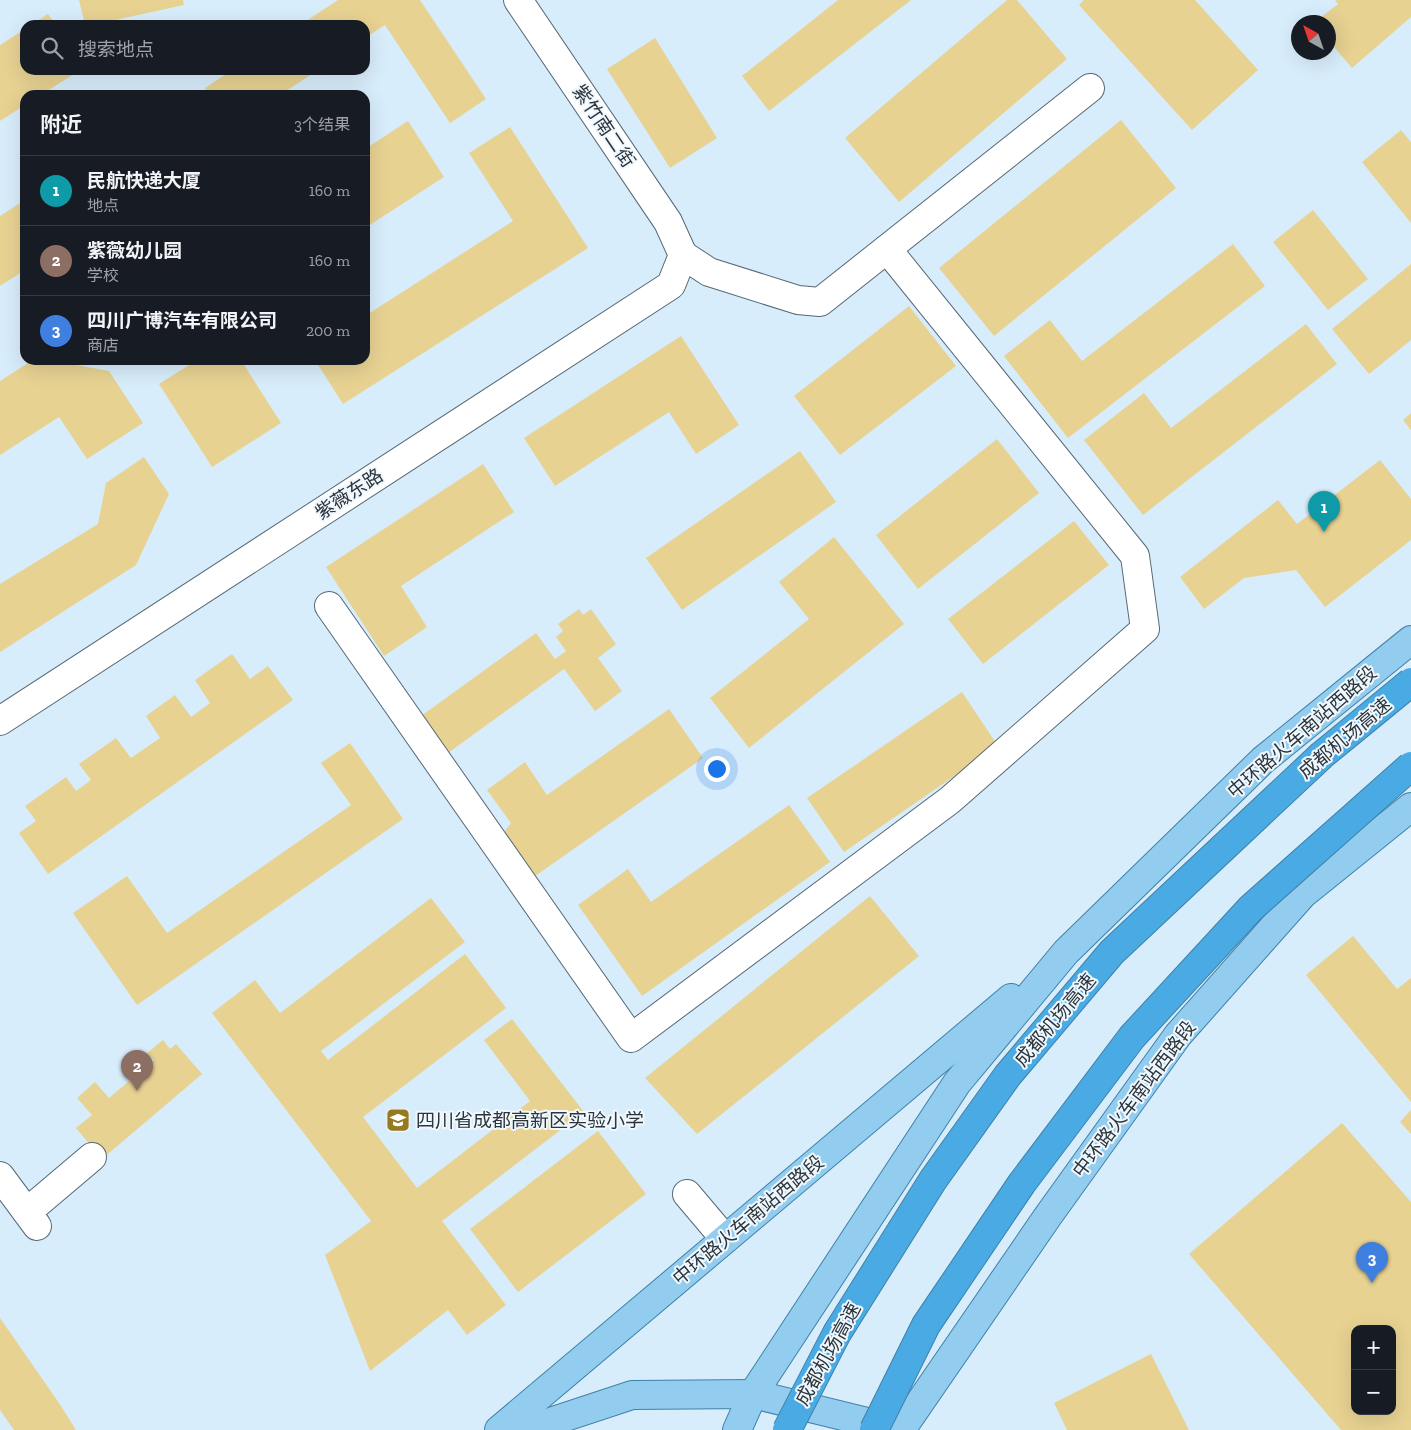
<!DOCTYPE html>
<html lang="zh">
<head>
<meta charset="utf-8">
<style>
	:root { --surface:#171b24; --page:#242831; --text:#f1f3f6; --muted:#9ea1a6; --line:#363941; --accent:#947a21 }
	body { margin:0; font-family:"Zilla Slab","Noto Sans SC",serif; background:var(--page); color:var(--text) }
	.controls { position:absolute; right:15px; bottom:15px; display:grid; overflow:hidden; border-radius:10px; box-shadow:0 5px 20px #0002 }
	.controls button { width:45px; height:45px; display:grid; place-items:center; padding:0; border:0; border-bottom:1px solid var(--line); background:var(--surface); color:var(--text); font:25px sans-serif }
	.compass { position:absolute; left:1291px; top:15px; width:45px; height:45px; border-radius:50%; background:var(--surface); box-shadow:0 5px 20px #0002; rotate:320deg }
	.you { position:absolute; left:716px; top:768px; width:18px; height:18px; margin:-12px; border:4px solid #fff; border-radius:50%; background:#1a73e8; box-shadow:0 0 0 8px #1a73e833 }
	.badge { display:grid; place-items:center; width:32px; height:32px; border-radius:50%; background:var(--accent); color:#fff; font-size:16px; font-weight:700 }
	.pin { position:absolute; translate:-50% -41px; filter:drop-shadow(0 1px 2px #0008) }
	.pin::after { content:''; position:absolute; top:26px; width:18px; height:15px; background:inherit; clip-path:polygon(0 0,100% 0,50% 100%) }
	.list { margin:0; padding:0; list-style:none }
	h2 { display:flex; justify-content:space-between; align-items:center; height:65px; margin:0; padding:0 20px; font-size:21px }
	h2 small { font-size:16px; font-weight:400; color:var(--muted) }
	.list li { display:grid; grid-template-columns:32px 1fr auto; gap:15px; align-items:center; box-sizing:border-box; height:70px; padding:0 20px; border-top:1px solid var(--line) }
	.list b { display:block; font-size:19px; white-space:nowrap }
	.list p { margin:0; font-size:16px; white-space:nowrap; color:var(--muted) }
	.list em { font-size:16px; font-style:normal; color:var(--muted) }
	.icon { flex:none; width:28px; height:28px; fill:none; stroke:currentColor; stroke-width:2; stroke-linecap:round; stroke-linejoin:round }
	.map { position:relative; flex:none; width:1411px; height:1430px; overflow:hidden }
	.search { position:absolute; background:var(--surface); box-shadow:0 5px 20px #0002; left:20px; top:20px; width:350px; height:55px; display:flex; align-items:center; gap:12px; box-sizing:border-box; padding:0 18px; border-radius:15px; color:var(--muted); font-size:19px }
	.panel { position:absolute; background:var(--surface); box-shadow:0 5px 20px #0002; left:20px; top:90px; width:350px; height:275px; border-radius:15px }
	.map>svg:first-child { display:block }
	.building { fill:#e7d292; fill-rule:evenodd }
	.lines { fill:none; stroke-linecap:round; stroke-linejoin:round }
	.minor-casing { stroke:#566875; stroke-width:30 }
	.major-casing { stroke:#4081a8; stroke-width:30 }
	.minor { stroke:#fff; stroke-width:28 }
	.major { stroke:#92ccee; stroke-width:28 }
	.highway-bridge-casing { stroke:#4081a8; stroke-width:30; stroke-linecap:butt }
	.highway-bridge { stroke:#4aaae3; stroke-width:28 }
	.labels { text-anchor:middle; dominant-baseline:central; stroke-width:4; stroke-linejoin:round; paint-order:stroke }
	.street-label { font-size:19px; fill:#2d353a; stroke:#eff8fe }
	.poi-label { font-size:19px; fill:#2d353a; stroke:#eff8fe; text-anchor:start }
</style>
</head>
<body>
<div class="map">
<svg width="1411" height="1430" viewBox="0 0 1411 1430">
	<rect width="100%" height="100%" fill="#d8edfb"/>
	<g class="building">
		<polygon points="79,0 183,0 184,5 92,25 85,25"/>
		<polygon points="338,0 420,0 486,99 450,123 385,25 365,38 365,25 300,25"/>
		<polygon points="838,0 911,0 769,111 742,76"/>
		<polygon points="1007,0 1017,0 1067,59 899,202 845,138"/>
		<polygon points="1084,0 1195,0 1258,70 1192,130 1079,5"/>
		<polygon points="1335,0 1411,0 1411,17 1352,68 1328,40 1328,22 1315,22 1338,4"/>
		<polygon points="48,14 56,25 31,25"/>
		<polygon points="25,29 25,70 80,70 41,95 25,95 25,105 0,121 0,45"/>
		<polygon points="655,38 717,138 670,168 607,69"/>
		<polygon points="232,70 318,70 280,95 209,95 205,88"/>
		<polygon points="1121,120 1176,188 994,336 939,268"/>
		<polygon points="408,121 444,177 365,228 365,149"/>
		<polygon points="510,127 588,248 343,404 315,360 365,360 365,316 513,221 469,153"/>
		<polygon points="1401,130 1411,142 1411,223 1362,162"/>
		<polygon points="25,200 25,270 0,286 0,216"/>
		<polygon points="1313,210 1368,279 1328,310 1273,242"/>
		<polygon points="1233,244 1265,286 1068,438 1004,356 1050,320 1082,361"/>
		<polygon points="1411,264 1411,340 1369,374 1332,329"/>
		<polygon points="909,306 956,366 840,455 794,396"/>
		<polygon points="1306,324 1337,364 1143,515 1084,440 1144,393 1171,428"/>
		<polygon points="681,336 739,425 696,454 669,412 555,486 524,438"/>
		<polygon points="33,360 49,360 109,371 143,423 87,459 59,417 0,455 0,381"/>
		<polygon points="197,360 241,360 281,423 212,467 159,384"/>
		<polygon points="1411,413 1411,430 1403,420"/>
		<polygon points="997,439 1039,493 918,589 876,535"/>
		<polygon points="800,451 836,502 682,610 646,558"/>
		<polygon points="144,457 169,494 136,565 0,652 0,584 98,524 106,483"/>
		<polygon points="1380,460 1411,499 1411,540 1325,607 1296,570 1244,578 1204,609 1180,577 1278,500 1297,524"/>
		<polygon points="483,464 514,512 401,586 427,627 384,656 326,567"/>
		<polygon points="1074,521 1109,565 983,664 948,619"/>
		<polygon points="834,537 904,624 749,748 710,698 809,619 779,582"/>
		<polygon points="579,609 583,615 591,609 616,644 598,658 622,691 595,711 564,669 448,753 421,716 536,633 555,659 566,651 556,637 563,631 558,624"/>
		<polygon points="232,654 250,679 268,666 293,700 48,874 19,833 36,821 25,806 66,777 76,791 91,780 79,764 116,738 131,758 160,738 146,716 175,695 191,717 210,703 195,680"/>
		<polygon points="962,692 998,746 844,852 807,798"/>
		<polygon points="669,709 703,758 531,879 501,836 511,823 487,790 525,762 547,795"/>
		<polygon points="350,743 403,819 137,1005 73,913 127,876 167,933 351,805 321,763"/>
		<polygon points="789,805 830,862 642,996 578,905 628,869 651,902"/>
		<polygon points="870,896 919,956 697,1134 645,1078"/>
		<polygon points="431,898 465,942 321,1051 328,1060 465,954 506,1008 363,1117 417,1188 530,1101 484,1040 512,1019 584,1112 442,1221 506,1305 467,1335 448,1310 370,1371 325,1255 371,1221 212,1013 255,980 280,1013"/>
		<polygon points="1353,936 1397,989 1411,978 1411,1102 1306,975"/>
		<polygon points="163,1040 170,1049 176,1044 202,1074 102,1159 76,1128 92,1115 77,1098 95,1082 109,1098 154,1060 147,1053"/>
		<polygon points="1411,1110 1411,1134 1400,1122"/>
		<path d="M1342,1123L1411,1202V1430H1341L1189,1254ZM1355,1329H1392V1411H1355Z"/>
		<polygon points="598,1131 646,1194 518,1292 470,1229"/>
		<polygon points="0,1318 59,1403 76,1430 14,1430 0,1410"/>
		<polygon points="1151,1354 1189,1430 1067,1430 1054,1403"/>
	</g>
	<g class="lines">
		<g class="minor-casing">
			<g id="minor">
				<polyline points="518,0 668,222 683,255"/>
				<polyline points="683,255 709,272 798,300 820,302 1090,88"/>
				<polyline points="329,606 631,1038 950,800 1145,629 1135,556 887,249"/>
				<polyline points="0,721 671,285 683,255"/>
				<polyline points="0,1176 37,1226"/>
				<polyline points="687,1194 725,1239"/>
				<polyline points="27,1212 92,1157"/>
			</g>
		</g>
		<g class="major-casing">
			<g id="major">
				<polyline points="499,1430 1011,998"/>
				<polyline points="526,1430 632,1395 753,1394 900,1430"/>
				<polyline points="737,1430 753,1394 957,1083 1066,952 1263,760 1411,640"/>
				<polyline points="901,1430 1048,1216 1178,1035 1303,894 1411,807"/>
			</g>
		</g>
		<use href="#minor" class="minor"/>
		<use href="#major" class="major"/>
		<g class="highway-bridge-casing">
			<g id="highway-bridge">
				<polyline points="787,1430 837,1333 933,1180 1008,1075 1112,952 1322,755 1411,682"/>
				<polyline points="874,1430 926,1325 1022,1183 1132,1037 1251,908 1411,766"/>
			</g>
		</g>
		<use href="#highway-bridge" class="highway-bridge"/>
	</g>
	<defs>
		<g id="school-square" transform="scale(1.25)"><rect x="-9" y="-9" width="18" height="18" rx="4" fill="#947a21" stroke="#eff8fe"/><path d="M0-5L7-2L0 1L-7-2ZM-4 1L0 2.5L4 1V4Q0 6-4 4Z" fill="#fff"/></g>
	</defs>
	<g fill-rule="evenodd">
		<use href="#school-square" x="398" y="1120"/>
	</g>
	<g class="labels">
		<g class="street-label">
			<text transform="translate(604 126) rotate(56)">紫竹南二街</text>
			<text transform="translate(349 494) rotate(-33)">紫薇东路</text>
			<text transform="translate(1302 732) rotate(-41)">中环路火车南站西路段</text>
			<text transform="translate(1345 738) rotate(-40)">成都机场高速</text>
			<text transform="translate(1055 1020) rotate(-50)">成都机场高速</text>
			<text transform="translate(1134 1099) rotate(-53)">中环路火车南站西路段</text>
			<text transform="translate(748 1220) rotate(-40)">中环路火车南站西路段</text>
			<text transform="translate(828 1354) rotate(-61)">成都机场高速</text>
		</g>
		<g class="poi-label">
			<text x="416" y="1120">四川省成都高新区实验小学</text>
		</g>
	</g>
</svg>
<div class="controls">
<button>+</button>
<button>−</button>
</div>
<svg class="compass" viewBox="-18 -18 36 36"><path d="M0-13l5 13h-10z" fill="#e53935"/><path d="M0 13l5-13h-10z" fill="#9ea1a6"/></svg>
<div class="you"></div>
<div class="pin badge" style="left:1324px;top:532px;background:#0f9aa8">1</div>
<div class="pin badge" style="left:137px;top:1091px;background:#8d6e63">2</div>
<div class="pin badge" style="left:1372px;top:1283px;background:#3f7fe0">3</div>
<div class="search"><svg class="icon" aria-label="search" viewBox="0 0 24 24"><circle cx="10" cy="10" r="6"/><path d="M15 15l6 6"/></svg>搜索地点</div>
<section class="panel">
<h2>附近<small>3个结果</small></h2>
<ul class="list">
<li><span class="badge" style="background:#0f9aa8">1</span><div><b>民航快递大厦</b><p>地点</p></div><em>160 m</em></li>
<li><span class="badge" style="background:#8d6e63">2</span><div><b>紫薇幼儿园</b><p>学校</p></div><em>160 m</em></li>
<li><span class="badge" style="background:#3f7fe0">3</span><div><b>四川广博汽车有限公司</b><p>商店</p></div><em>200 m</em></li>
</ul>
</section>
</div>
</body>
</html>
